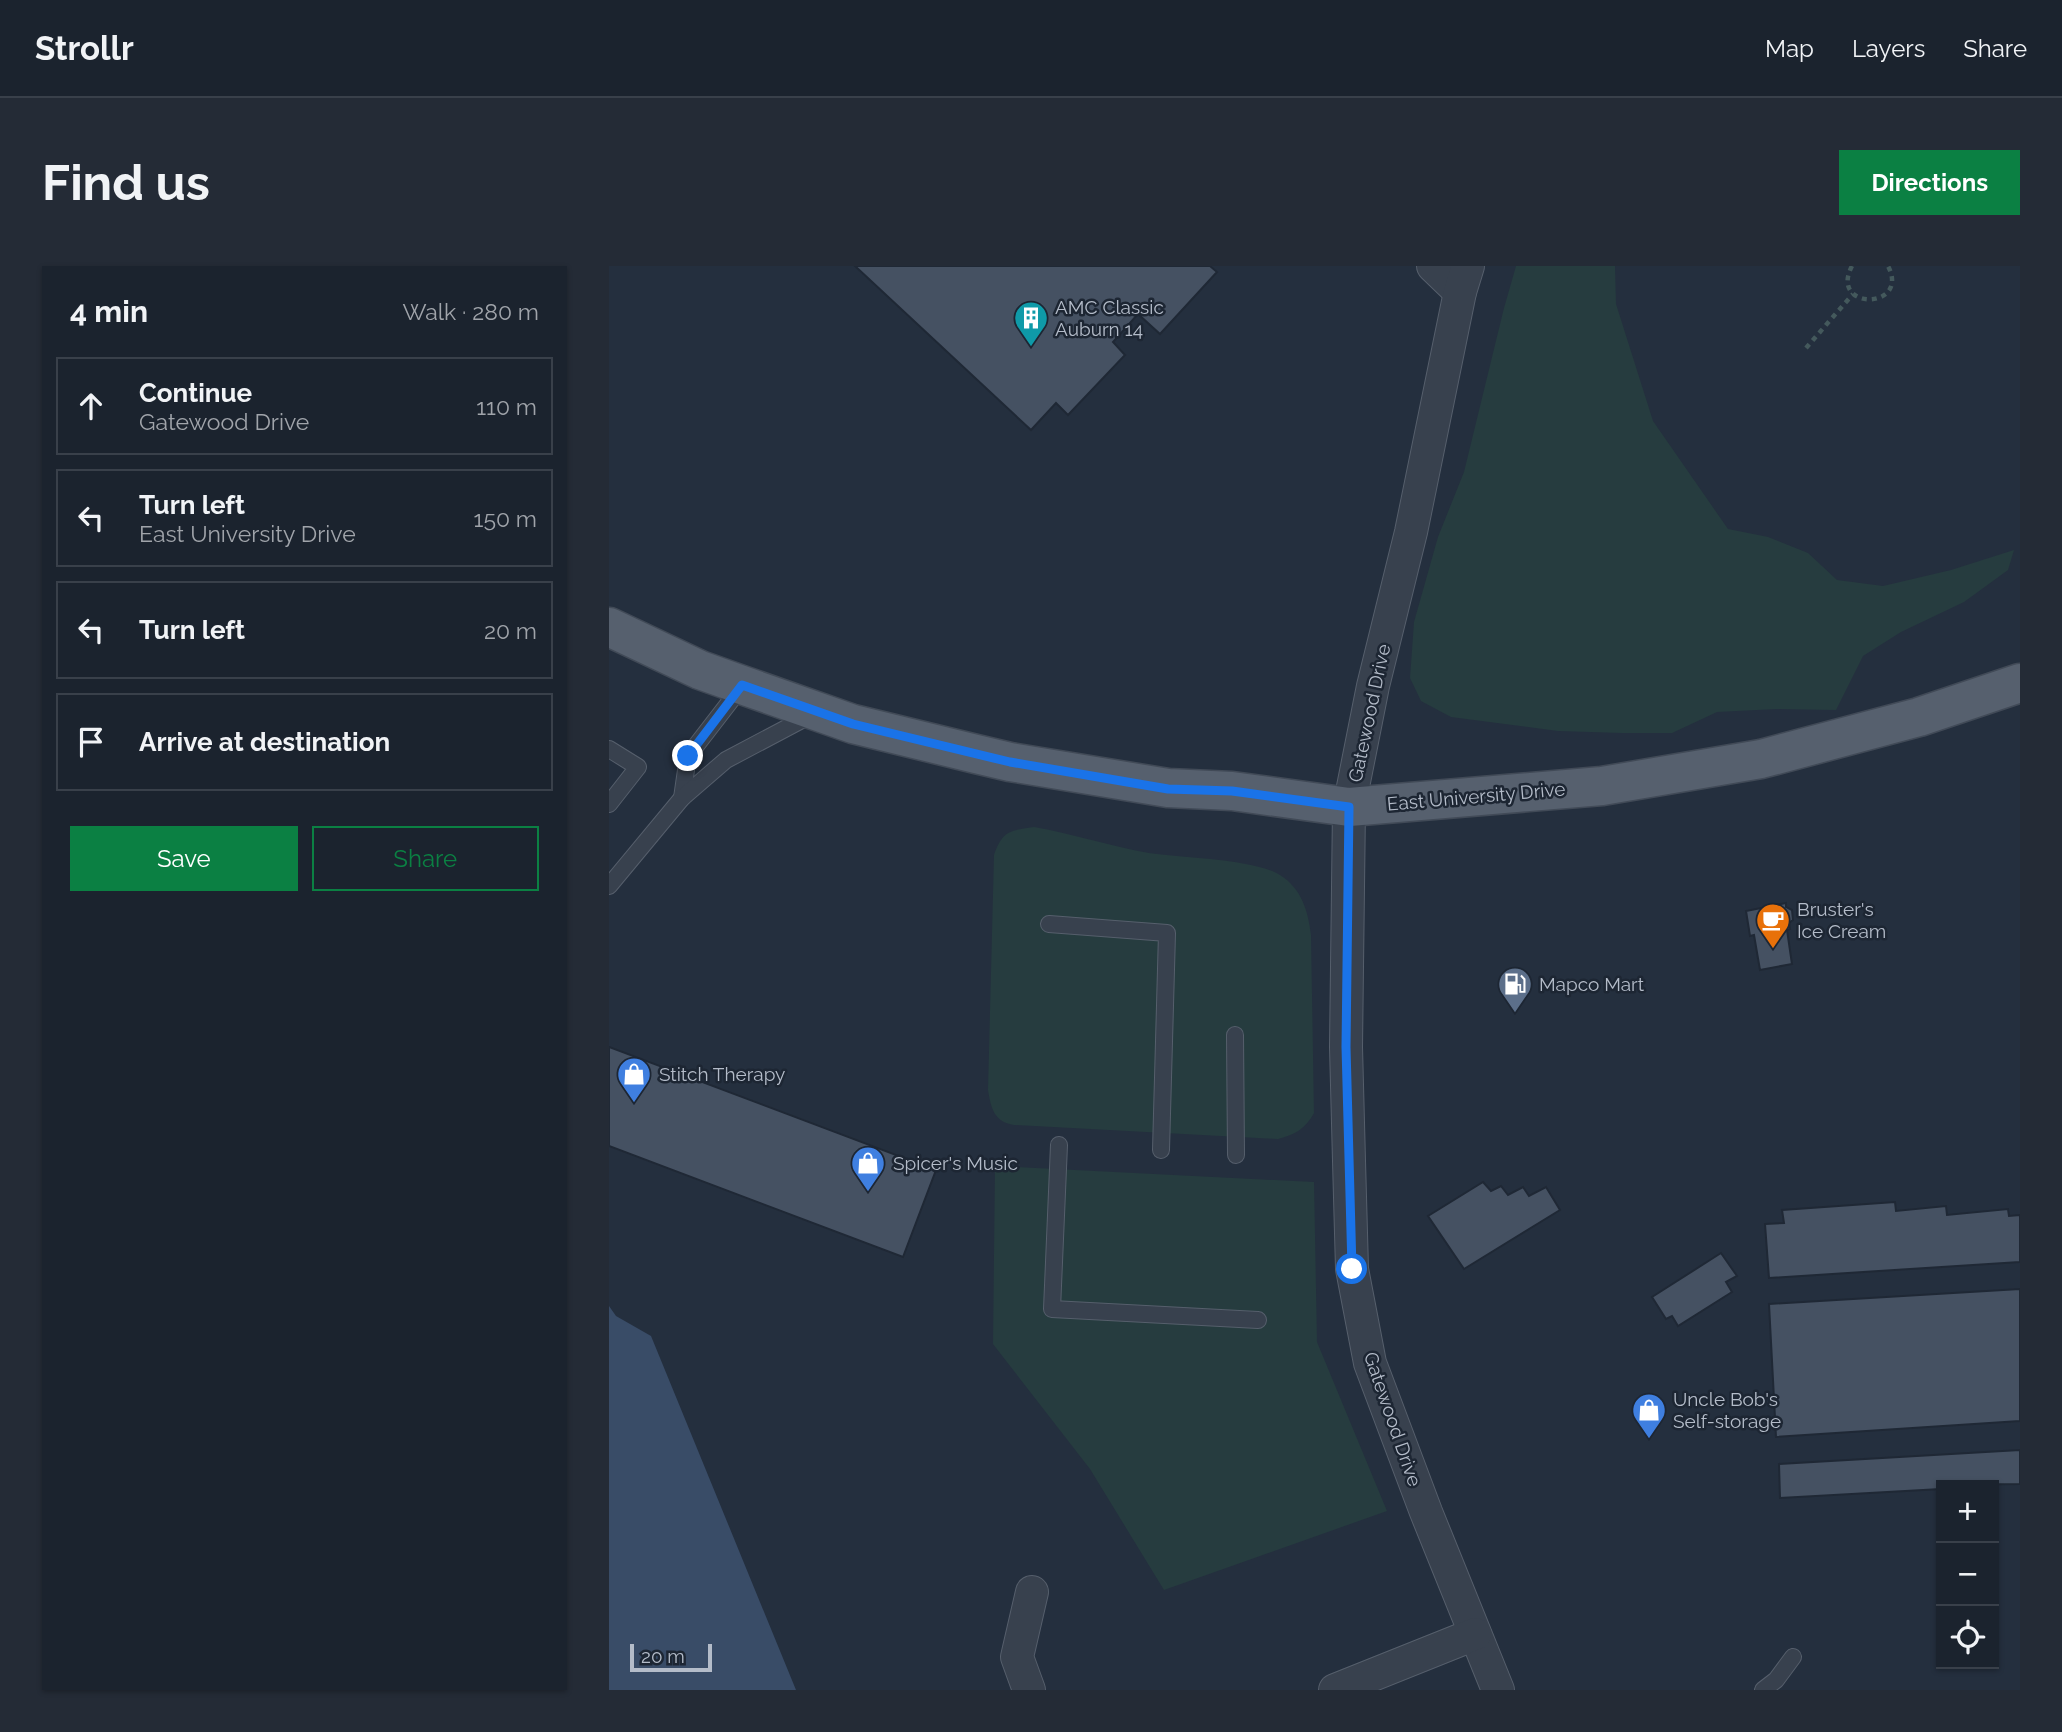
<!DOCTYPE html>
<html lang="en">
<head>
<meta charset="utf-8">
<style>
	:root { --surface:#1b232e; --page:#242b36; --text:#f1f3f6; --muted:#a0a4aa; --line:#39404a; --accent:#0b8043 }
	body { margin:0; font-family:Raleway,sans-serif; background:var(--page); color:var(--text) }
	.controls { position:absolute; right:21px; bottom:21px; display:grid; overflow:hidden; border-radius:0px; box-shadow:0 2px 5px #0004 }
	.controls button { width:63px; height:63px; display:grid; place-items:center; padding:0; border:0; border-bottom:2px solid var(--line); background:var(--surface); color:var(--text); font:35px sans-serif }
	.scale { position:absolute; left:21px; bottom:18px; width:82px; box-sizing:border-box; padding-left:7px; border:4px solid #b4bcc9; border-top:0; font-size:19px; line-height:24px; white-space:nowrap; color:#b4bcc9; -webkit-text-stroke:5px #1d2633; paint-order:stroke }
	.stop { position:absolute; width:21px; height:21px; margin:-16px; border:5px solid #1a73e8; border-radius:50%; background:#fff }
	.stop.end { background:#1a73e8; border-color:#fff; box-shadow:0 2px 7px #0008 }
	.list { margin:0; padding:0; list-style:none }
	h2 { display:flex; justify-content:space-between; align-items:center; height:91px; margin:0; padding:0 28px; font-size:30px }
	h2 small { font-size:23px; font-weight:400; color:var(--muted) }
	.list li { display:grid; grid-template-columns:46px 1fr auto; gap:21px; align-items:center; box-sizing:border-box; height:98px; margin:0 14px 14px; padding:0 14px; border:2px solid var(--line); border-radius:0px }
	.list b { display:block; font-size:26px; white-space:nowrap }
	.list p { margin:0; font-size:23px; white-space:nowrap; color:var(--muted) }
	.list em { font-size:23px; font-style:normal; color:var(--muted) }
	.actions { display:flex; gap:14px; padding:21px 28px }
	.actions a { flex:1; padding:16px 0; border:2px solid var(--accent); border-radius:0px; text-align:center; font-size:24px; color:var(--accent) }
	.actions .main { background:var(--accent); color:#fff }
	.icon { flex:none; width:38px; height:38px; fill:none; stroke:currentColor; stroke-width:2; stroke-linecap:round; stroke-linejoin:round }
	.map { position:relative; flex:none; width:1411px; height:1424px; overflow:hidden; border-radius:0px }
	header { display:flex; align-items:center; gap:42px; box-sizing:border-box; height:98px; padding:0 35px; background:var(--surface); border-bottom:2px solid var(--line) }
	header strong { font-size:33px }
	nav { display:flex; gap:38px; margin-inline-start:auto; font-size:24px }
	.intro { display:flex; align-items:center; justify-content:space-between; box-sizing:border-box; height:168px; padding:0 42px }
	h1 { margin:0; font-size:49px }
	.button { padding:18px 32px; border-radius:0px; background:var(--accent); color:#fff; font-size:24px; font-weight:700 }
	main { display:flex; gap:42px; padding:0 42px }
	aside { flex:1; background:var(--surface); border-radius:0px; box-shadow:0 2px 5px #0004 }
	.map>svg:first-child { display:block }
	.green { fill:#263c3f }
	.water { fill:#394c67 }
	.building { fill:#455162; stroke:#1f2835; stroke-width:2 }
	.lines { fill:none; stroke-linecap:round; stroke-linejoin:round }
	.lane-casing { stroke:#565f6c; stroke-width:18 }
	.street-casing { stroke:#565f6c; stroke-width:34 }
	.primary-casing { stroke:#414a57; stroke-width:41 }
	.path { stroke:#44595c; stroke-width:4.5; stroke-dasharray:5 5; stroke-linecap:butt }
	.lane { stroke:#38414e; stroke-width:16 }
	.street { stroke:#38414e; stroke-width:32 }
	.primary { stroke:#56606e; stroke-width:38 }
	.route { stroke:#1a73e8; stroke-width:9 }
	.labels { text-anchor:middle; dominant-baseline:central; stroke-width:5; stroke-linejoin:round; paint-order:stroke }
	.poi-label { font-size:19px; fill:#b4bcc9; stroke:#1d2633; text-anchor:start }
	.street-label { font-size:19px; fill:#b4bcc9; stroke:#1d2633 }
</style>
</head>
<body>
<header>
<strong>Strollr</strong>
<nav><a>Map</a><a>Layers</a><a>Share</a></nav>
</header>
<div class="intro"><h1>Find us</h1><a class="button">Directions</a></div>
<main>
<aside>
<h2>4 min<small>Walk · 280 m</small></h2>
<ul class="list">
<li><svg class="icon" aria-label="ahead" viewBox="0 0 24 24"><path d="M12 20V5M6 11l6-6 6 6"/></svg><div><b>Continue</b><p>Gatewood Drive</p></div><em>110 m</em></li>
<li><svg class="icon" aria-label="left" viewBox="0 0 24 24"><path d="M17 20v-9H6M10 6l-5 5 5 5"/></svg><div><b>Turn left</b><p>East University Drive</p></div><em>150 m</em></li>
<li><svg class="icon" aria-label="left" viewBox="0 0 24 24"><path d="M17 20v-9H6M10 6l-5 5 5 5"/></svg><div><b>Turn left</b></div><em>20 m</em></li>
<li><svg class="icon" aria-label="arrive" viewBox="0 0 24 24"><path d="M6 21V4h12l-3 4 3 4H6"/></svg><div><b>Arrive at destination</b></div></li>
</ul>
<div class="actions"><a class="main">Save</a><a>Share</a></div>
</aside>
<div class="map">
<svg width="1411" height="1424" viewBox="0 0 1411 1424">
	<rect width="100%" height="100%" fill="#242f3e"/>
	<g class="green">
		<polygon points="907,0 1006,0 1007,38 1044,155 1119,263 1159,271 1199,287 1228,314 1274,320 1342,304 1405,284 1399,304 1355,336 1292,366 1254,390 1227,444 1168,443 1108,446 1063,467 1013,467 949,465 842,451 812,435 801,412 805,356 829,271 855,206 895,42"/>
		<path d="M425,561C464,568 501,580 540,587C573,592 646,593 671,609C693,623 699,645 702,669L705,847C697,862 686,869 669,873L405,859C385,856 382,842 379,824L385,589C394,564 400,565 425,561Z"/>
		<polygon points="386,900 705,916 708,1076 778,1245 555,1324 481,1203 384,1078"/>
	</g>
	<polygon class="water" points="0,1040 7,1050 42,1070 187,1424 0,1424"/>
	<g class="building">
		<polygon points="246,0 601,0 608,6 551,68 529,48 504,76 516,89 459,149 447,137 422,164"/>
		<polygon points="1177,637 1177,641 1183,644 1184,654 1180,657 1181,663 1178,664 1183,698 1151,704 1145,669 1141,670 1137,645"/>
		<polygon points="0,781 327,904 294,991 0,880"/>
		<polygon points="874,916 882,925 892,920 899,929 914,921 920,930 937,921 951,944 855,1003 819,950"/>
		<polygon points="1286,936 1287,945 1337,940 1338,949 1399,943 1400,950 1411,949 1411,996 1160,1012 1156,958 1175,957 1173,944"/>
		<polygon points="1112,987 1128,1010 1117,1016 1123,1026 1069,1060 1063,1050 1057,1053 1043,1031"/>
		<polygon points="1411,1023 1411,1155 1167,1171 1160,1038"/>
		<polygon points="1411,1184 1411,1218 1332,1219 1332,1223 1171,1232 1170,1198"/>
	</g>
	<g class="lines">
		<g class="lane-casing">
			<g id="lane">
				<polyline points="0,483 29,501 0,538"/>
				<polyline points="73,532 79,490 133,420"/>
				<polyline points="0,620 73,532 117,494 204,448"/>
				<polyline points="440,658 558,667 552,884"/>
				<polyline points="626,769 627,889"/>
				<polyline points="450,879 443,1043 649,1054"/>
				<polyline points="1154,1424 1167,1414 1184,1391"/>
			</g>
		</g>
		<g class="street-casing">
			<g id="street">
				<polyline points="824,0 851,26"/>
				<polyline points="859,0 851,26 802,266 764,420 740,541 737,781 740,895 743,1003 761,1097 817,1246 889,1424"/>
				<polyline points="420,1424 408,1391 423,1326"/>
				<polyline points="726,1424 866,1368"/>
			</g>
		</g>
		<g class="primary-casing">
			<polyline id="primary" points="0,361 91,404 133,419 244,458 367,488 401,496 559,522 623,525 740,541 993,520 1152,493 1310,451 1411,417"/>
		</g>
		<g class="path">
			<path d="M1243,0C1219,45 1302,44 1279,0"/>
			<polyline points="1197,82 1244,28"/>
		</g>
		<use href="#lane" class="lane"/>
		<use href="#street" class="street"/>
		<use href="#primary" class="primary"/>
	</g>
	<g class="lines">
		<polyline class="route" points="79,490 133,419 244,458 401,496 559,523 623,525 740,541 737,781 743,1003"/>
	</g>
	<defs>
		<g id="building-pin" transform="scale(1.75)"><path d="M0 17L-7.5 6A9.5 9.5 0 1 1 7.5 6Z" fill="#0f9aa8" stroke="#1d2633"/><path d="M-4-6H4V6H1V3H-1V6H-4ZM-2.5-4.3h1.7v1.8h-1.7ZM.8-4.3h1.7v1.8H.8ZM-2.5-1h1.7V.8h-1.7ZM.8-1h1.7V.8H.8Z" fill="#fff"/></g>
		<g id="cafe-pin" transform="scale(1.75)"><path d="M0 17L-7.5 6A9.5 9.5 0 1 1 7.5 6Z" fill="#e8710a" stroke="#1d2633"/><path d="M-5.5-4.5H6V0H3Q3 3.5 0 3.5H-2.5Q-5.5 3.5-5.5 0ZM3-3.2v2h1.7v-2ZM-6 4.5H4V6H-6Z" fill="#fff"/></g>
		<g id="fuel-pin" transform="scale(1.75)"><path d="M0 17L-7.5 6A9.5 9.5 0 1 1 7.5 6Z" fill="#5c6f8a" stroke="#1d2633"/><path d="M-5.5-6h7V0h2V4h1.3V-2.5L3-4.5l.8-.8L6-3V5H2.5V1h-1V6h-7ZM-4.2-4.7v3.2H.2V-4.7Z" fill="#fff"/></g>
		<g id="shop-pin" transform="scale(1.75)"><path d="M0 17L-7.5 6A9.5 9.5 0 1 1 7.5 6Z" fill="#3f7fe0" stroke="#1d2633"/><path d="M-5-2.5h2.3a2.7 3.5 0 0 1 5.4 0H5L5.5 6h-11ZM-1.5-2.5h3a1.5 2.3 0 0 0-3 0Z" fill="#fff"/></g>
	</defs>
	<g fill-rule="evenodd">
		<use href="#building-pin" x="422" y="52"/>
		<use href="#cafe-pin" x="1164" y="654"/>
		<use href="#fuel-pin" x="906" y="718"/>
		<use href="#shop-pin" x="25" y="808"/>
		<use href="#shop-pin" x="259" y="897"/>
		<use href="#shop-pin" x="1040" y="1144"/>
	</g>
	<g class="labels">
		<g class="poi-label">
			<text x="446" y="41">AMC Classic<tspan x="446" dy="22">Auburn 14</tspan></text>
			<text x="1188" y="643">Bruster's<tspan x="1188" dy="22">Ice Cream</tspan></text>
			<text x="930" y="718">Mapco Mart</text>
			<text x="50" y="808">Stitch Therapy</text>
			<text x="284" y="897">Spicer's Music</text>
			<text x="1064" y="1133">Uncle Bob's<tspan x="1064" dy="22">Self-storage</tspan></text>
		</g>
		<g class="street-label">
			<text transform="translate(760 447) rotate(-78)">Gatewood Drive</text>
			<text transform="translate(867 530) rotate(-5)">East University Drive</text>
			<text transform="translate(784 1153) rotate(71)">Gatewood Drive</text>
		</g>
	</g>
</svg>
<div class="controls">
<button>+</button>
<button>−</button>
<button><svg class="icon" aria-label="locate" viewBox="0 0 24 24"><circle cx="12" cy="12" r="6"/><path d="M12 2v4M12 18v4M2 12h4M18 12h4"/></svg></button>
</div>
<div class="scale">20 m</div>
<div class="stop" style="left:743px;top:1003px"></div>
<div class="stop end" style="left:79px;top:490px"></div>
</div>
</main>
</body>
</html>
